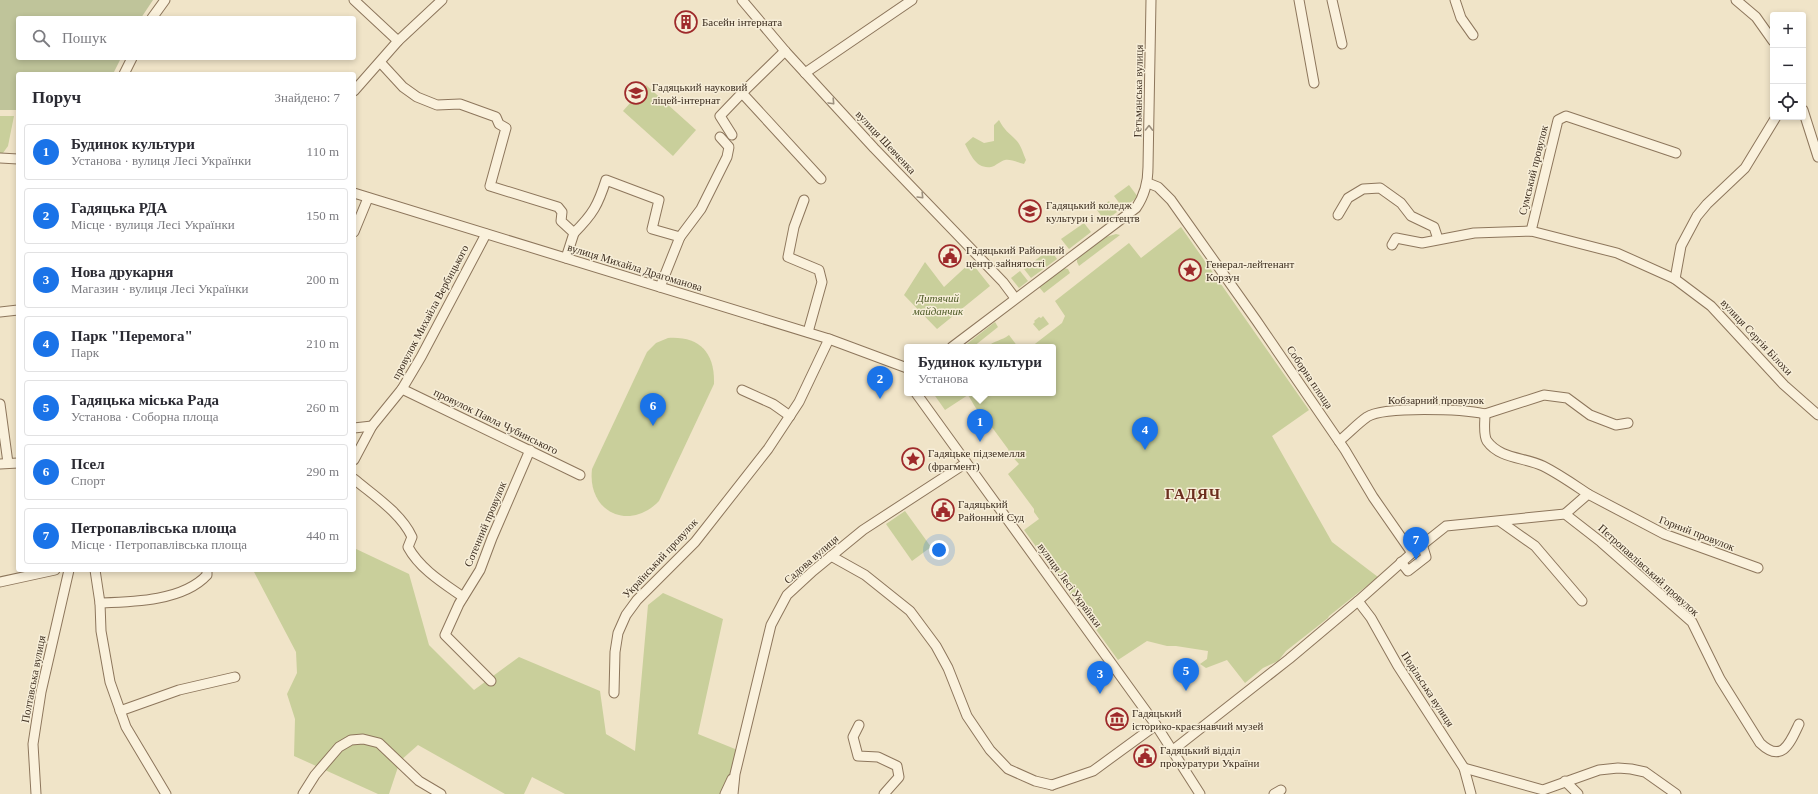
<!DOCTYPE html>
<html lang="uk">
<head>
<meta charset="utf-8">
<style>
	:root { --surface:#fff; --page:#f2f2f3; --text:#2b2b33; --muted:#7c7c81; --line:#e1e1e2; --accent:#1a73e8 }
	body { margin:0; font-family:Georgia,serif; background:var(--page); color:var(--text) }
	.controls { position:absolute; right:12px; top:12px; display:grid; overflow:hidden; border-radius:4px; box-shadow:0 2px 6px #0003 }
	.controls button { width:36px; height:36px; display:grid; place-items:center; padding:0; border:0; border-bottom:1px solid var(--line); background:var(--surface); color:var(--text); font:20px sans-serif }
	.you { position:absolute; left:939px; top:550px; width:14px; height:14px; margin:-10px; border:3px solid #fff; border-radius:50%; background:#1a73e8; box-shadow:0 0 0 6px #1a73e833 }
	.badge { display:grid; place-items:center; width:26px; height:26px; border-radius:50%; background:var(--accent); color:#fff; font-size:13px; font-weight:700 }
	.pin { position:absolute; translate:-50% -33px; filter:drop-shadow(0 1px 2px #0008) }
	.pin::after { content:''; position:absolute; top:21px; width:14px; height:12px; background:inherit; clip-path:polygon(0 0,100% 0,50% 100%) }
	.popup { position:absolute; left:904px; top:344px; width:152px; height:52px; box-sizing:border-box; display:grid; place-content:center; border-radius:4px; background:var(--surface); filter:drop-shadow(0 1px 3px #0005); font-size:13px; white-space:nowrap; color:var(--muted) }
	.popup b { font-size:15px; color:var(--text) }
	.popup::after { content:''; position:absolute; left:50%; top:100%; margin-left:-8px; border:8px solid transparent; border-top-color:var(--surface) }
	.list { margin:0; padding:0; list-style:none }
	h2 { display:flex; justify-content:space-between; align-items:center; height:52px; margin:0; padding:0 16px; font-size:17px }
	h2 small { font-size:13px; font-weight:400; color:var(--muted) }
	.list li { display:grid; grid-template-columns:26px 1fr auto; gap:12px; align-items:center; box-sizing:border-box; height:56px; margin:0 8px 8px; padding:0 8px; border:1px solid var(--line); border-radius:4px }
	.list b { display:block; font-size:15px; white-space:nowrap }
	.list p { margin:0; font-size:13px; white-space:nowrap; color:var(--muted) }
	.list em { font-size:13px; font-style:normal; color:var(--muted) }
	.icon { flex:none; width:22px; height:22px; fill:none; stroke:currentColor; stroke-width:2; stroke-linecap:round; stroke-linejoin:round }
	.map { position:relative; flex:none; width:1818px; height:794px; overflow:hidden }
	.search { position:absolute; background:var(--surface); box-shadow:0 2px 6px #0003; left:16px; top:16px; width:340px; height:44px; display:flex; align-items:center; gap:10px; box-sizing:border-box; padding:0 14px; border-radius:4px; color:var(--muted); font-size:15px }
	.panel { position:absolute; background:var(--surface); box-shadow:0 2px 6px #0003; left:16px; top:72px; width:340px; height:500px; border-radius:4px }
	.map>svg:first-child { display:block }
	.green { fill:#c9cf9b }
	.cemetery { fill:#bfc49a }
	.lines { fill:none; stroke-linecap:round; stroke-linejoin:round }
	.minor-casing { stroke:#8d765c; stroke-width:11 }
	.minor { stroke:#faf1dc; stroke-width:9 }
	.oneway { stroke:#9c907e }
	.labels { text-anchor:middle; dominant-baseline:central; stroke-width:3; stroke-linejoin:round; paint-order:stroke }
	.poi-label { font-size:11px; fill:#3d2e20; stroke:#f7eed8; text-anchor:start }
	.street-label { font-size:11px; fill:#3d2e20; stroke:#f7eed8 }
	.park-label { font-size:11px; font-style:italic; fill:#4d5a26; stroke:#f7eed8 }
	.district-label { font-size:15px; font-weight:bold; letter-spacing:1px; fill:#6b2e1e; stroke:#f7eed8 }
</style>
</head>
<body>
<div class="map">
<svg width="1818" height="794" viewBox="0 0 1818 794">
	<rect width="100%" height="100%" fill="#f0e4c8"/>
	<g class="green">
		<polygon points="646,85 696,130 673,156 623,111"/>
		<polygon points="0,116 14,116 8,146 3,153 0,153"/>
		<path d="M999,120C1005,131 1008,132 1016,140C1021,145 1023,153 1026,160L1024,164C1019,163 1011,159 1005,160C1000,161 996,166 991,167C976,169 971,155 965,144L973,137L984,143L994,141V125Z"/>
		<polygon points="1129,185 1138,197 1123,208 1114,196"/>
		<polygon points="1109,201 1117,212 1105,221 1097,210"/>
		<polygon points="1084,223 1091,232 1069,249 1061,239"/>
		<path d="M1181,227L1309,410L1272,436L1332,542L1378,577L1329,616L1328,618L1286,651L1278,661L1263,668L1245,683L1227,660L1206,668L1200,664L1207,659L1208,651L1176,646H1167L1147,641L1118,660L1024,530L1039,519L1034,512V509L1008,474L1019,464L1010,454L1008,449L983,415C975,410 973,402 968,395L945,410L933,393H1053V347H1031L1062,323L1065,316L1055,301L1129,243L1141,258Z"/>
		<polygon points="1116,234 1120,235 1079,266 1077,262 1077,259 1106,237"/>
		<polygon points="1050,249 1057,259 1031,278 1024,269"/>
		<polygon points="925,262 944,287 971,262 990,286 937,329 904,295"/>
		<polygon points="1064,268 1068,269 1070,273 1044,293 1039,287"/>
		<polygon points="1020,271 1028,281 1019,288 1011,278"/>
		<polygon points="1043,316 1049,324 1039,331 1033,324 1035,322 1034,321 1039,317 1041,318"/>
		<polygon points="995,322 998,327 973,347 963,347"/>
		<path d="M1009,335L1018,347H987C995,340 1001,341 1009,335Z"/>
		<path d="M668,338C699,336 715,352 714,384L659,501C629,532 587,512 592,469L647,352L656,343Z"/>
		<polygon points="905,511 931,547 912,561 886,524"/>
		<polygon points="354,548 409,574 429,645 474,690 519,657 600,691 606,734 635,751 648,605 663,593 723,619 698,734 740,751 734,794 565,794 532,777 524,794 505,794 418,745 400,761 389,794 378,794 294,756 295,719 287,694 297,673 296,652 253,570 354,570"/>
	</g>
	<polygon class="cemetery" points="0,0 153,0 141,18 18,18 18,58 121,58 113,74 18,74 18,110 0,110"/>
	<g class="lines">
		<g class="minor-casing">
			<g id="minor">
				<polyline points="354,0 398,41"/>
				<polyline points="742,0 785,51 874,148 1003,282 1015,298"/>
				<polyline points="1299,0 1314,83"/>
				<polyline points="1332,0 1342,44"/>
				<polyline points="1455,0 1461,18 1473,35"/>
				<polyline points="1736,0 1756,17 1773,41"/>
				<polyline points="152,18 165,0"/>
				<polyline points="785,51 742,93 821,179"/>
				<polyline points="380,62 403,87 417,97 437,105 460,104 496,117 499,124 506,128 490,186 558,207 562,212 561,221 574,233 566,258"/>
				<polyline points="805,73 912,0"/>
				<polyline points="124,74 132,58"/>
				<polyline points="354,91 398,41 442,0"/>
				<polyline points="1803,110 1818,157"/>
				<polyline points="732,135 720,116 742,93"/>
				<polyline points="0,158 18,159"/>
				<polyline points="1148,183 1158,187 1171,200 1256,320 1345,450 1373,497 1412,553 1358,601 1289,659 1173,750"/>
				<polyline points="354,193 829,339 907,368"/>
				<polyline points="804,200 794,227 788,257 819,270 822,282 808,332"/>
				<polyline points="1338,215 1348,198 1363,189 1380,188 1401,203 1411,216 1434,227 1438,239"/>
				<polyline points="1531,231 1558,120 1566,116 1676,153"/>
				<polyline points="354,232 368,198"/>
				<path d="M574,233C593,214 598,205 606,180L659,200L652,229L680,237L660,287"/>
				<polyline points="680,237 701,209 727,157 729,147 720,137"/>
				<polyline points="1392,245 1396,238 1422,243 1474,233 1531,231 1617,253 1675,279 1711,306 1784,385 1818,415"/>
				<polyline points="1675,279 1681,246 1697,216 1707,204 1745,168 1776,117"/>
				<polyline points="0,312 18,310"/>
				<path d="M952,347L1136,208C1145,195 1148,183 1148,167L1151,0"/>
				<polyline points="402,389 580,475"/>
				<polyline points="742,390 773,404 790,416"/>
				<polyline points="916,393 1156,725 1200,794"/>
				<polyline points="0,404 8,463"/>
				<path d="M1485,414C1485,421 1483,435 1487,441C1500,459 1524,457 1543,466C1559,474 1573,484 1588,494"/>
				<polyline points="354,428 372,426"/>
				<path d="M1339,441C1348,434 1357,424 1367,417C1384,406 1463,409 1485,414L1544,395L1567,398L1590,415L1616,425L1628,423"/>
				<polyline points="354,460 372,426 402,389 421,357 486,234"/>
				<polyline points="0,464 18,463"/>
				<path d="M354,479C373,495 401,513 412,537L408,547C420,569 443,583 463,597"/>
				<polyline points="1565,514 1588,494 1664,534 1758,568"/>
				<polyline points="1501,522 1535,546 1582,601"/>
				<path d="M1412,553L1446,526L1565,514L1601,542L1692,622L1720,679L1760,743C1782,764 1790,743 1799,724"/>
				<polyline points="831,556 865,575 910,611 936,646 948,668 967,716 990,750 1008,769 1035,781 1052,785"/>
				<polyline points="1401,562 1408,571 1426,557 1422,544"/>
				<polyline points="95,570 100,603 101,631 110,682 126,727 166,794"/>
				<polyline points="0,582 55,570"/>
				<polyline points="1358,601 1371,618 1398,666 1464,768 1471,794"/>
				<path d="M100,603C133,602 183,601 207,575V570"/>
				<polyline points="491,681 445,635 459,604 480,570 492,538 530,450"/>
				<polyline points="614,693 615,652 618,633 626,615 637,600 695,542 768,449 799,402 829,339"/>
				<polyline points="120,711 179,690 235,677"/>
				<polyline points="859,725 853,737 858,756 878,757 897,766 899,777 884,794"/>
				<polyline points="1464,768 1543,790 1599,770 1618,768 1631,769 1645,772 1676,794"/>
				<polyline points="1565,781 1578,794"/>
				<polyline points="1052,785 1093,771 1156,725"/>
				<polyline points="36,794 33,744 41,692 69,570"/>
				<polyline points="303,794 315,775 339,747 351,740 363,739 379,743 419,781 441,794"/>
				<polyline points="725,794 732,779"/>
				<polyline points="733,794 735,774 771,625 787,595 813,571 863,530 966,463"/>
				<polyline points="1274,794 1281,790"/>
			</g>
		</g>
		<use href="#minor" class="minor"/>
	</g>
	<defs><path id="oneway-chevron" d="M-2-3.5L2.5 0L-2 3.5" fill="none" stroke-width="1.6" stroke-linecap="round" stroke-linejoin="round"/></defs>
	<g class="oneway">
		<use href="#oneway-chevron" transform="translate(832 102) rotate(47)"/>
		<use href="#oneway-chevron" transform="translate(1149 128) rotate(-89)"/>
		<use href="#oneway-chevron" transform="translate(921 196) rotate(46)"/>
	</g>
	<defs>
		<g id="building-ring" transform="scale(1.15)"><circle r="9.5" fill="#f7eed8" stroke="#9e2a2b" stroke-width="1.5"/><path d="M-4-6H4V6H1V3H-1V6H-4ZM-2.5-4.3h1.7v1.8h-1.7ZM.8-4.3h1.7v1.8H.8ZM-2.5-1h1.7V.8h-1.7ZM.8-1h1.7V.8H.8Z" fill="#9e2a2b"/></g>
		<g id="school-ring" transform="scale(1.15)"><circle r="9.5" fill="#f7eed8" stroke="#9e2a2b" stroke-width="1.5"/><path d="M0-5L7-2L0 1L-7-2ZM-4 1L0 2.5L4 1V4Q0 6-4 4Z" fill="#9e2a2b"/></g>
		<g id="university-ring" transform="scale(1.15)"><circle r="9.5" fill="#f7eed8" stroke="#9e2a2b" stroke-width="1.5"/><path d="M0-5L7-2L0 1L-7-2ZM-4 1L0 2.5L4 1V4Q0 6-4 4Z" fill="#9e2a2b"/></g>
		<g id="civic-ring" transform="scale(1.15)"><circle r="9.5" fill="#f7eed8" stroke="#9e2a2b" stroke-width="1.5"/><path d="M-.6-6.5H3V-4.5H.6V-3L4-1V1h2V6H-6V1h2V-1L-.6-3ZM-1.2 2.5V6h2.4V2.5Z" fill="#9e2a2b"/></g>
		<g id="sight-ring" transform="scale(1.15)"><circle r="9.5" fill="#f7eed8" stroke="#9e2a2b" stroke-width="1.5"/><path d="M0-6L1.8-2.2L6-1.7L2.9 1.2L3.7 5.4L0 3.3L-3.7 5.4L-2.9 1.2L-6-1.7L-1.8-2.2Z" fill="#9e2a2b"/></g>
		<g id="museum-ring" transform="scale(1.15)"><circle r="9.5" fill="#f7eed8" stroke="#9e2a2b" stroke-width="1.5"/><path d="M0-6L6-3V-2H-6V-3ZM-5-1h2V3h-2ZM-1-1h2V3h-2ZM3-1h2V3H3ZM-6 4H6V6H-6Z" fill="#9e2a2b"/></g>
	</defs>
	<g fill-rule="evenodd">
		<use href="#building-ring" x="686" y="22"/>
		<use href="#school-ring" x="636" y="93"/>
		<use href="#university-ring" x="1030" y="211"/>
		<use href="#civic-ring" x="950" y="256"/>
		<use href="#sight-ring" x="1190" y="270"/>
		<use href="#sight-ring" x="913" y="459"/>
		<use href="#civic-ring" x="943" y="510"/>
		<use href="#museum-ring" x="1117" y="719"/>
		<use href="#civic-ring" x="1145" y="756"/>
	</g>
	<g class="labels">
		<g class="poi-label">
			<text x="702" y="22">Басейн інтерната</text>
			<text x="652" y="87">Гадяцький науковий<tspan x="652" dy="13">ліцей-інтернат</tspan></text>
			<text x="1046" y="205">Гадяцький коледж<tspan x="1046" dy="13">культури і мистецтв</tspan></text>
			<text x="966" y="250">Гадяцький Районний<tspan x="966" dy="13">центр зайнятості</tspan></text>
			<text x="1206" y="264">Генерал-лейтенант<tspan x="1206" dy="13">Корзун</tspan></text>
			<text x="928" y="453">Гадяцьке підземелля<tspan x="928" dy="13">(фрагмент)</tspan></text>
			<text x="958" y="504">Гадяцький<tspan x="958" dy="13">Районний Суд</tspan></text>
			<text x="1132" y="713">Гадяцький<tspan x="1132" dy="13">історико-краєзнавчий музей</tspan></text>
			<text x="1160" y="750">Гадяцький відділ<tspan x="1160" dy="13">прокуратури України</tspan></text>
		</g>
		<g class="street-label">
			<text transform="translate(1138 91) rotate(-89)">Гетьманська вулиця</text>
			<text transform="translate(886 142) rotate(47)">вулиця Шевченка</text>
			<text transform="translate(1533 170) rotate(-76)">Сумський провулок</text>
			<text transform="translate(635 267) rotate(17)">вулиця Михайла Драгоманова</text>
			<text transform="translate(430 312) rotate(-62)">провулок Михайла Вербицького</text>
			<text transform="translate(1757 337) rotate(47)">вулиця Сергія Білохи</text>
			<text transform="translate(1310 377) rotate(56)">Соборна площа</text>
			<text x="1436" y="400">Кобзарний провулок</text>
			<text transform="translate(496 421) rotate(26)">провулок Павла Чубинського</text>
			<text transform="translate(485 524) rotate(-67)">Сотенний провулок</text>
			<text transform="translate(1697 533) rotate(21)">Горний провулок</text>
			<text transform="translate(660 558) rotate(-47)">Український провулок</text>
			<text transform="translate(811 559) rotate(-41)">Садова вулиця</text>
			<text transform="translate(1649 570) rotate(42)">Петропавлівський провулок</text>
			<text transform="translate(1070 585) rotate(54)">вулиця Лесі Українки</text>
			<text transform="translate(33 679) rotate(-79)">Полтавська вулиця</text>
			<text transform="translate(1428 689) rotate(57)">Подільська вулиця</text>
		</g>
		<g class="park-label">
			<text x="938" y="298">Дитячий<tspan x="938" dy="13">майданчик</tspan></text>
		</g>
		<g class="district-label">
			<text x="1193" y="494">ГАДЯЧ</text>
		</g>
	</g>
</svg>
<div class="controls">
<button>+</button>
<button>−</button>
<button><svg class="icon" aria-label="locate" viewBox="0 0 24 24"><circle cx="12" cy="12" r="6"/><path d="M12 2v4M12 18v4M2 12h4M18 12h4"/></svg></button>
</div>
<div class="you"></div>
<div class="pin badge" style="left:980px;top:442px">1</div>
<div class="popup"><b>Будинок культури</b>Установа</div>
<div class="pin badge" style="left:880px;top:399px">2</div>
<div class="pin badge" style="left:1100px;top:694px">3</div>
<div class="pin badge" style="left:1145px;top:450px">4</div>
<div class="pin badge" style="left:1186px;top:691px">5</div>
<div class="pin badge" style="left:653px;top:426px">6</div>
<div class="pin badge" style="left:1416px;top:560px">7</div>
<div class="search"><svg class="icon" aria-label="search" viewBox="0 0 24 24"><circle cx="10" cy="10" r="6"/><path d="M15 15l6 6"/></svg>Пошук</div>
<section class="panel">
<h2>Поруч<small>Знайдено: 7</small></h2>
<ul class="list">
<li><span class="badge">1</span><div><b>Будинок культури</b><p>Установа · вулиця Лесі Українки</p></div><em>110 m</em></li>
<li><span class="badge">2</span><div><b>Гадяцька РДА</b><p>Місце · вулиця Лесі Українки</p></div><em>150 m</em></li>
<li><span class="badge">3</span><div><b>Нова друкарня</b><p>Магазин · вулиця Лесі Українки</p></div><em>200 m</em></li>
<li><span class="badge">4</span><div><b>Парк &quot;Перемога&quot;</b><p>Парк</p></div><em>210 m</em></li>
<li><span class="badge">5</span><div><b>Гадяцька міська Рада</b><p>Установа · Соборна площа</p></div><em>260 m</em></li>
<li><span class="badge">6</span><div><b>Псел</b><p>Спорт</p></div><em>290 m</em></li>
<li><span class="badge">7</span><div><b>Петропавлівська площа</b><p>Місце · Петропавлівська площа</p></div><em>440 m</em></li>
</ul>
</section>
</div>
</body>
</html>
